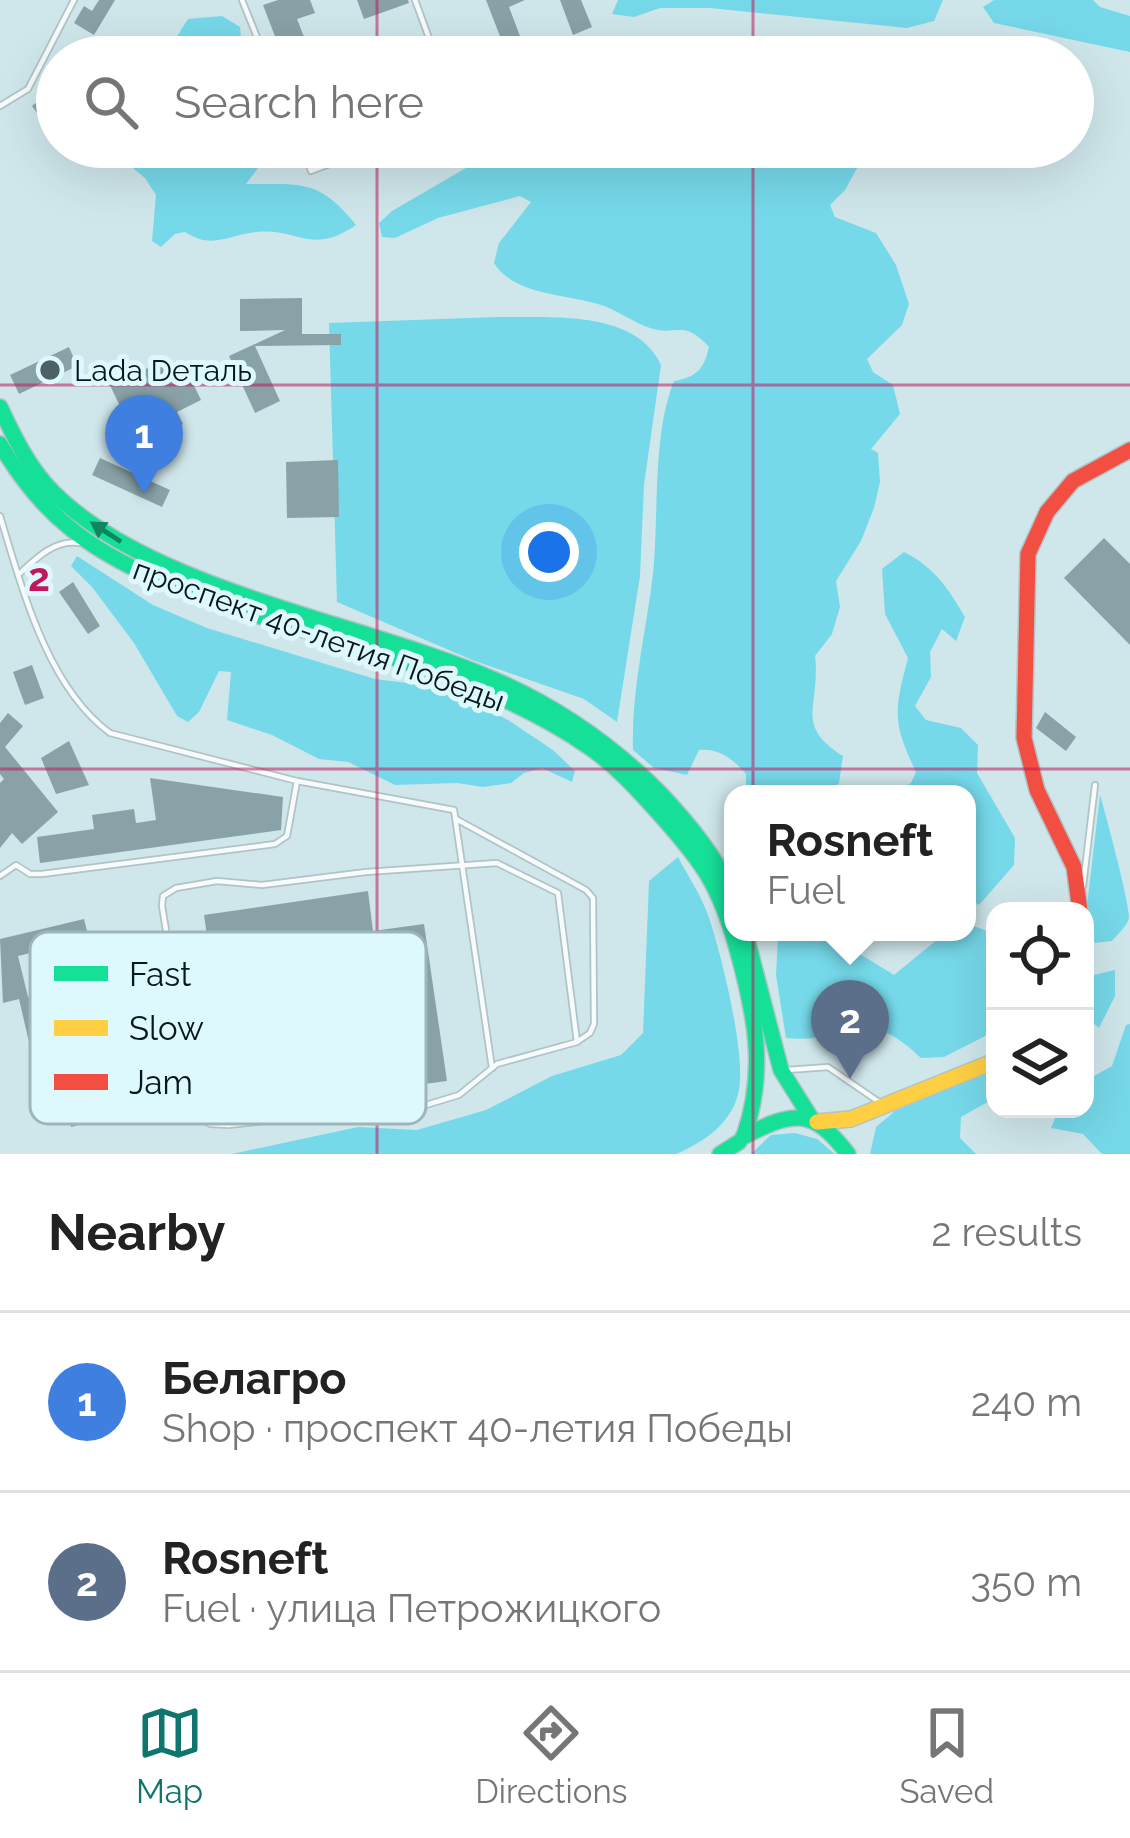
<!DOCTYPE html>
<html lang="en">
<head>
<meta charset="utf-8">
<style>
	:root { --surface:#fff; --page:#f2f2f2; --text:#222; --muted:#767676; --line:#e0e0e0; --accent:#0f766e }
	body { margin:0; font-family:Raleway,sans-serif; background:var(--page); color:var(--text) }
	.controls { position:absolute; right:36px; bottom:36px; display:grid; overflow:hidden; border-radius:24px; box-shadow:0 12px 48px #0002 }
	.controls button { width:108px; height:108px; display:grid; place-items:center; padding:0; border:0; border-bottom:3px solid var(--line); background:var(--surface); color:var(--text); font:60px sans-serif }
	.you { position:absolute; left:549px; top:552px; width:42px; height:42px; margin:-30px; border:9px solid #fff; border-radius:50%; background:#1a73e8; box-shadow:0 0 0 18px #1a73e833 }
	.badge { display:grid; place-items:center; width:78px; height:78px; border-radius:50%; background:var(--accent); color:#fff; font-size:39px; font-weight:700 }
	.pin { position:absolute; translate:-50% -99px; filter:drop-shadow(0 3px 6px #0008) }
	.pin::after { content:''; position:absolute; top:63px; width:42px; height:36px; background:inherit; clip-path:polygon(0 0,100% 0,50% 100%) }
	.popup { position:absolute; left:724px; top:785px; width:252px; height:156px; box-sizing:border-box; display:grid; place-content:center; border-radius:24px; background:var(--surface); filter:drop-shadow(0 3px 9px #0005); font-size:39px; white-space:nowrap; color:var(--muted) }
	.popup b { font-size:45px; color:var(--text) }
	.popup::after { content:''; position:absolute; left:50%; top:100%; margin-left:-24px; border:24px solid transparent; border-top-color:var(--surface) }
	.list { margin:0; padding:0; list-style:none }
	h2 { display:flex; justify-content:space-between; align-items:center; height:156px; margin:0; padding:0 48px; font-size:51px }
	h2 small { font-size:39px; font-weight:400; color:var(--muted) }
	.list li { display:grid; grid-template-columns:78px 1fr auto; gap:36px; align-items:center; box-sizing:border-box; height:180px; padding:0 48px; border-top:3px solid var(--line) }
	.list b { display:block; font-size:45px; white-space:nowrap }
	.list p { margin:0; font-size:39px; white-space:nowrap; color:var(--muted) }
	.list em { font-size:39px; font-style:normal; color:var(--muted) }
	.icon { flex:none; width:66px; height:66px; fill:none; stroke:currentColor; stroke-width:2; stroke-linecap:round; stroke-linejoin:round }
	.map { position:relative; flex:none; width:1130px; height:1154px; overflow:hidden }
	.search { position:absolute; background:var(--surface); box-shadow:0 12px 48px #0002; left:36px; right:36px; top:36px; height:132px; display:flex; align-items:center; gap:30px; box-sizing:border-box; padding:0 42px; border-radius:66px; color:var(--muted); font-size:45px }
	.sheet { height:516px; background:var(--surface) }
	nav { display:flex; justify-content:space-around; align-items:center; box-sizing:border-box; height:168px; border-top:3px solid var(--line); background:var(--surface); font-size:33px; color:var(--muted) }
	nav a { display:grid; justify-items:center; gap:6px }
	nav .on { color:var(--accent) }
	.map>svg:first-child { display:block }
	.green { fill:#76d9ea }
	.building { fill:#89a2a7 }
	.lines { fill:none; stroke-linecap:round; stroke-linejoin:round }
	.lane-casing { stroke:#b0c3c6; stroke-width:8 }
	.fast-casing { stroke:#b0c3c6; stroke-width:18 }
	.slow-casing { stroke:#b0c3c6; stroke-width:18 }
	.jam-casing { stroke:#b0c3c6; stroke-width:18 }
	.lane { stroke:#f8fbfc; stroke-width:4.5 }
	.fast { stroke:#16e098; stroke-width:15 }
	.slow { stroke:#ffcf43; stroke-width:15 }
	.jam { stroke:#f24e42; stroke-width:15 }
	.oneway { fill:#0f8660 }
	.grid { fill:none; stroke:#c2185b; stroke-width:3; stroke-opacity:0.55 }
	.poi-dot { fill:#4d6064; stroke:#def9fe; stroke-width:4.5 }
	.labels { text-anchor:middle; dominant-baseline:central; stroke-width:10; stroke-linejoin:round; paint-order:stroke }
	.poi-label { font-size:30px; fill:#07181b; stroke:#def9fe; text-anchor:start }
	.street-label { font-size:30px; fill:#07181b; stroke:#def9fe }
	.key { fill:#def9fe; stroke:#9eb6ba; stroke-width:3 }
	.key-label { font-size:33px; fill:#07181b }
	.grid-label { font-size:39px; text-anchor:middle; font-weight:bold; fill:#c2185b; stroke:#def9fe; stroke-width:10; stroke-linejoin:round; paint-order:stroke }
</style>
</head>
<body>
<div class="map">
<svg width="1130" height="1154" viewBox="0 0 1130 1154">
	<rect width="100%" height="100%" fill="#cfe7eb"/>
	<g class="green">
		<polygon points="618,0 943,0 934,21 907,28 710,8 660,8 634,17 612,14"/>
		<polygon points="994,0 1093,0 1100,7 1130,16 1130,52 994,23 983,7"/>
		<polygon points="222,16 240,27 243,57 176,57 176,38 188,19"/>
		<polygon points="636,40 738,54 740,57 638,57"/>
		<path d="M115,147H259L258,168L246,184C302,185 318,178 356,225C311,256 298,228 257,232C228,235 212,250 185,232L175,234L161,247L152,241L156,195L145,178L115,153Z"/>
		<path d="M502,147H863L866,152L845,190L830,205L835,217L876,233L896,265L909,304L902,325L867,359L873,372L893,385L900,414L871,449L878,453L880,482L874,508L861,541L836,581L840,607L832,634L815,656C821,707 793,724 843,756L839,783L828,794H746V774C733,759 719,748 699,750L687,775L654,768L633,750C631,691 646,632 653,574C659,516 652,435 674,381C697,377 704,369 709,347C683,318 676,337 650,328C632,322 616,309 598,304C565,294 514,295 494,263L499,243L531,202L520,196L438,218L395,238L382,237L379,223L392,211Z"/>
		<path d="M497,317C549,318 636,309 661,365L644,485L640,576L617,722L584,699L472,660L337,602L329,323Z"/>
		<path d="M904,552C934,567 948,588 965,617L956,641L942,629L930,652L931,677L915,706L926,720L961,728L978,745L977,773L1015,838L1014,865L979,905L967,896V794H891L911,783L916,772C892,722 894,711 908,658L885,614L882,569Z"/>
		<polygon points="77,556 153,605 207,628 375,679 416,684 466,699 508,720 553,750 575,771 572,782 542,768 524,773 511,783 483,787 457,783 395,785 348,762 319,759 272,735 227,720 231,672 219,671 199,712 188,722 177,716 134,643 92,587 71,566"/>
		<path d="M1100,795C1106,815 1130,905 1129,918C1127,926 1117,935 1112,941L1095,943L1085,923Z"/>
		<path d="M678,857C688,876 701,895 708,915C721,952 746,1054 739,1090C733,1123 704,1142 676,1154H232L358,1127L417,1130L486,1110L552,1076L621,1055L643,1033L649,881Z"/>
		<path d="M974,926L995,934V1031L944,1057L921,1058C861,1000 847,1045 786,1038L776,975L778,938C806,918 868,959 894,975L938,939L967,932Z"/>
		<polygon points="1115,970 1115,996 1099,1028 1085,1016 1085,977"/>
		<polygon points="1130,1024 1130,1154 1102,1154 1083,1134 1051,1128 1059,1109 1085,1109 1085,1081 1112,1066 1126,1025"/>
		<polygon points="995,1069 995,1098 961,1117 960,1138 976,1154 870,1154 876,1127 895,1111"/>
		<polygon points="795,1133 817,1139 835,1154 751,1154 771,1135"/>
	</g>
	<g class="building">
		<polygon points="99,0 115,0 94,35 74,23 84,6 92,11"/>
		<polygon points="278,0 310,0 315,13 297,19 312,57 283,57 263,5"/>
		<polygon points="357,0 408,0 409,3 364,19"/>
		<polygon points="486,0 525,0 509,7 526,52 508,57"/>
		<polygon points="560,0 581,0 592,27 573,35"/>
		<polygon points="46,95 57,110 57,130 52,134 32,106"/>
		<polygon points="302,298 302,334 341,334 341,345 255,346 280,401 255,413 229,356 285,330 240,331 240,299"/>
		<polygon points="69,347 77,366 19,394 10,375"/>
		<polygon points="176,361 179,367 184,365 201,400 177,412 183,424 139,446 107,379 142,362 146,369 161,362 164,367"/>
		<polygon points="100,458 170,490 162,507 92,475"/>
		<polygon points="338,460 339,517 287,518 286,462"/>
		<polygon points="1104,538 1130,564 1130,645 1064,578"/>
		<polygon points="73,582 100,626 88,634 59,592"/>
		<polygon points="32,665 44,698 25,705 13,672"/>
		<polygon points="1045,712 1076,737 1066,751 1036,728"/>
		<polygon points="8,713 23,726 5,747 58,812 22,844 12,833 0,848 0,783 4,779 0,774 0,723"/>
		<polygon points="69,741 89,785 56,794 41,758"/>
		<polygon points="150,778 283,797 281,830 40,863 37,837 94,829 92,815 134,809 136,823 156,820"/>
		<polygon points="368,891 373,931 424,924 447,1081 232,1109 204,915"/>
		<polygon points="84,919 89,939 18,956 28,997 41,994 51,1036 98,1025 101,1039 62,1048 70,1081 79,1079 90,1122 71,1127 61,1084 47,1087 36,1040 29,1042 19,999 3,1003 0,939"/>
	</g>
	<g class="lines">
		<g class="lane-casing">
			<g id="lane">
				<polyline points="242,0 265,57"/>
				<polyline points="415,0 436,57"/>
				<polyline points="0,106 28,89 74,0"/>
				<polyline points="302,147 311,171 375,147"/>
				<path d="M0,516C22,588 47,687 110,733L297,781L454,810L492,1068"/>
				<path d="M18,575C35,559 55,539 79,543"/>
				<polyline points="456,819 586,890 593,898 594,1024 590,1033 577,1042 497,1064 459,1095 406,1111 344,1112 229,1125 210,1124 197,1117 162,906 163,896 176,888 217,881 262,885 366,872 497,863 558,893 577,1042"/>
				<polyline points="0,876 16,865 30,874 42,874 275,844 287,836 297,781"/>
				<polyline points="1083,886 1095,785"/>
				<polyline points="787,1070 828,1067 879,1102"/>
			</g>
		</g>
		<g class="fast-casing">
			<g id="fast">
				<path d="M0,407C14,437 29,468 53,492C151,591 366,623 495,680C558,707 612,745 660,793C689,824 717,857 733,897"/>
				<path d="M0,444C19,476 40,504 70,528C121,570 188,592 250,613C364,650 489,678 589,747C614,764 635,787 655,809C701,860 719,883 737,949C755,1014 767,1070 744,1136"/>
				<polyline points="745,932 781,1070 811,1118"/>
				<path d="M743,1137C793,1111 812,1107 848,1154"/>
				<polyline points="720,1154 739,1142"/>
			</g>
		</g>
		<g class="slow-casing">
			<polyline id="slow" points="817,1122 851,1119 995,1061"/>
		</g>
		<g class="jam-casing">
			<polyline id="jam" points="1080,911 1074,867 1037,790 1024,738 1028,554 1047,512 1073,481 1130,450"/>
		</g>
		<use href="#lane" class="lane"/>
		<use href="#fast" class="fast"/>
		<use href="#slow" class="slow"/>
		<use href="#jam" class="jam"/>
	</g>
	<defs><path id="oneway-solid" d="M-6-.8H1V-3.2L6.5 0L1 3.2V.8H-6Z" transform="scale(3)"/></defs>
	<use class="oneway" href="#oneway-solid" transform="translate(106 532) rotate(-147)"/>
	<path class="grid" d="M377,0V57M753,0V57M377,147V1154M753,147V1154M0,385H1130M0,769H1130"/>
	<circle class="poi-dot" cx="50" cy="370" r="12"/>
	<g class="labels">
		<g class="poi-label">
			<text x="74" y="370">Lada Dеталь</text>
		</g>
		<g class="street-label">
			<text transform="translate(319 635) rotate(20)">проспект 40-летия Победы</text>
		</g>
	</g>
	<rect x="30" y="932" width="396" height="192" rx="18" class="key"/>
	<rect x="54" y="966" width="54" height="15" fill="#16e098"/>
	<rect x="54" y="1020" width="54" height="16" fill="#ffcf43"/>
	<rect x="54" y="1074" width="54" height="16" fill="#f24e42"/>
	<g class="key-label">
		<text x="129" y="986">Fast</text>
		<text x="129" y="1040">Slow</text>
		<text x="129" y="1094">Jam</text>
	</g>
	<g class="grid-label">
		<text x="39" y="591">2</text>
	</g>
</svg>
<div class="controls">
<button><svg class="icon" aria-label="locate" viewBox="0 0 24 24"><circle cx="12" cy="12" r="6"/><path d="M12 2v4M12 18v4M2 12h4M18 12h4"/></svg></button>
<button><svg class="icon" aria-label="layers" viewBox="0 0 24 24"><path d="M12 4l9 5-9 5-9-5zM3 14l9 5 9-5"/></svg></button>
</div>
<div class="you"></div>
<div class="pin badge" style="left:144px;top:494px;background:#3f7fe0">1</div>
<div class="pin badge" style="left:850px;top:1079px;background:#5c6f8a">2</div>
<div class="popup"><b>Rosneft</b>Fuel</div>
<div class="search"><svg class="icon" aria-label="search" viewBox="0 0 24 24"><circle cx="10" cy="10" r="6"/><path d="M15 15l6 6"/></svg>Search here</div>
</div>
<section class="sheet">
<h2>Nearby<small>2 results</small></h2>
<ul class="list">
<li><span class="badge" style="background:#3f7fe0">1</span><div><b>Белагро</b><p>Shop · проспект 40-летия Победы</p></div><em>240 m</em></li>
<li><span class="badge" style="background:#5c6f8a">2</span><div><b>Rosneft</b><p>Fuel · улица Петрожицкого</p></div><em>350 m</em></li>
</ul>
</section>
<nav>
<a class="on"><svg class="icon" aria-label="map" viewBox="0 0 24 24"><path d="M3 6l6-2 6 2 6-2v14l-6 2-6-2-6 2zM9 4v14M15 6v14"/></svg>Map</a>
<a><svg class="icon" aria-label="directions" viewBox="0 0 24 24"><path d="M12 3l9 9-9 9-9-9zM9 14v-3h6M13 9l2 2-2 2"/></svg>Directions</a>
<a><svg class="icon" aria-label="saved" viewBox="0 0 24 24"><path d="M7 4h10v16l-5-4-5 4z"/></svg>Saved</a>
</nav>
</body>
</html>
